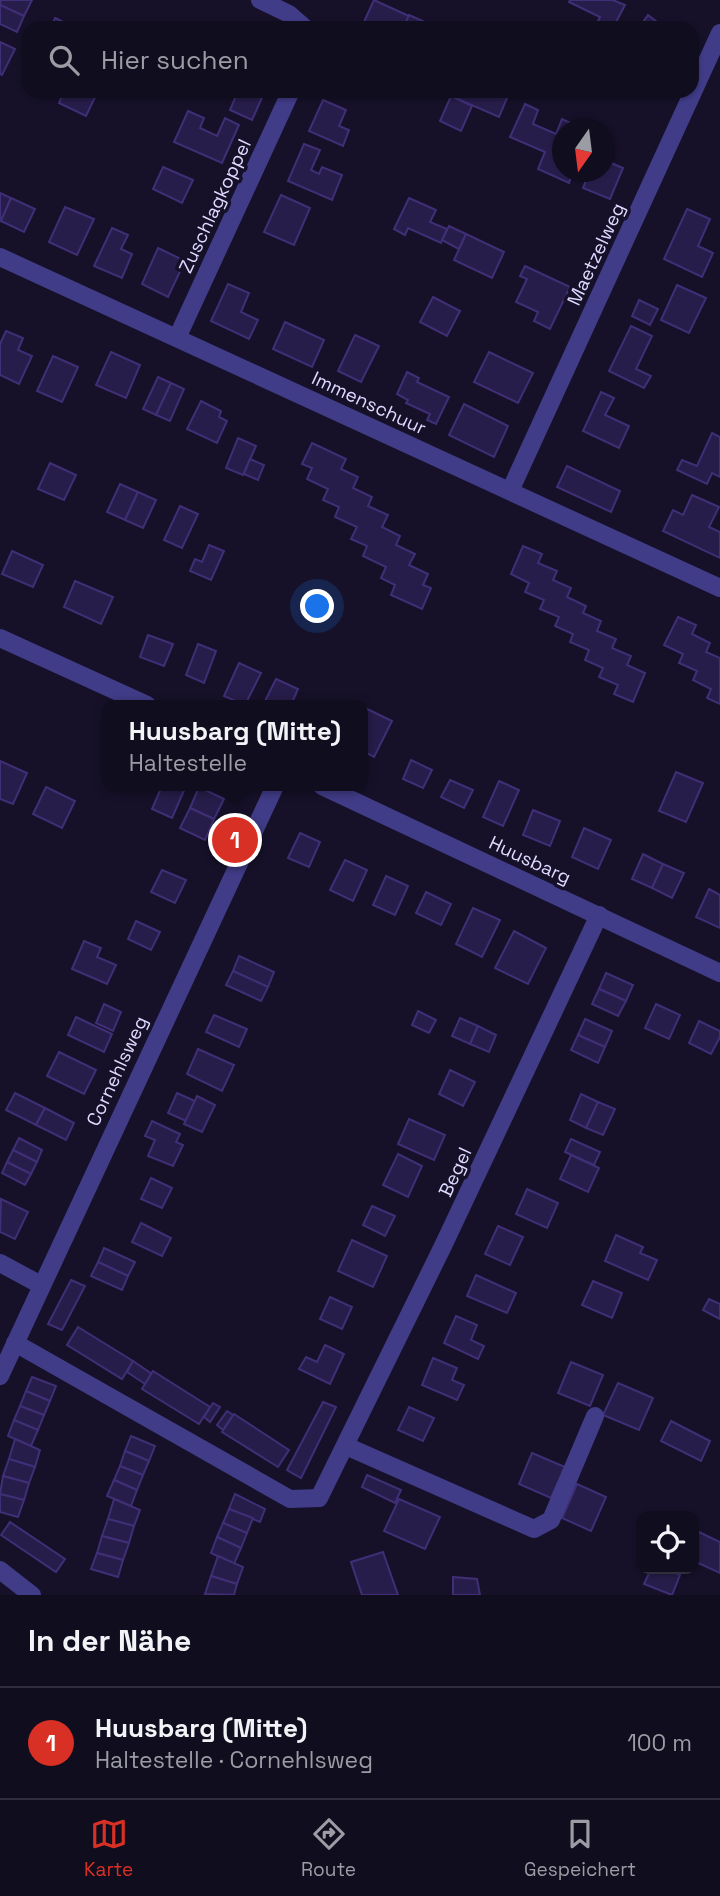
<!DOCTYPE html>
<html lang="de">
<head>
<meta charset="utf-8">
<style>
	:root { --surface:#100d1f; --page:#1e1b2c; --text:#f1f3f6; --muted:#9c9ca4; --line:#302d3d; --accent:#d93025 }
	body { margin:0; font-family:"Space Grotesk",sans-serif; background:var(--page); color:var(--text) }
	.controls { position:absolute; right:21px; bottom:21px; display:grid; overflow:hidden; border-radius:14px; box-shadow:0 2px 5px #0004 }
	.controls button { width:63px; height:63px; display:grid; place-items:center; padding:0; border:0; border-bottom:2px solid var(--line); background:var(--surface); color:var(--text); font:35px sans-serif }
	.compass { position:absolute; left:552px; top:119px; width:63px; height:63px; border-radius:50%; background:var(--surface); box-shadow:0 2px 5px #0004; rotate:194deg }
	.you { position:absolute; left:318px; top:607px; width:24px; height:24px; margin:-18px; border:5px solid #fff; border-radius:50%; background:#1a73e8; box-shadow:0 0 0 10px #1a73e833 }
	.badge { display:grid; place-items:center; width:46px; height:46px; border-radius:50%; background:var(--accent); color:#fff; font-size:23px; font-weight:700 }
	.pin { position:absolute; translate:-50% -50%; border:4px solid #fff; box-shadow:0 2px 7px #0006 }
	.popup { position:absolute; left:102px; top:700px; width:266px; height:91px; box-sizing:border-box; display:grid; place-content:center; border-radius:14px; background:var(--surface); filter:drop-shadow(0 2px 5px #0005); font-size:23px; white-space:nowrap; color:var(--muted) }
	.popup b { font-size:26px; color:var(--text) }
	.popup::after { content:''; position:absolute; left:50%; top:100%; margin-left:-14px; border:14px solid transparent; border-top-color:var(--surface) }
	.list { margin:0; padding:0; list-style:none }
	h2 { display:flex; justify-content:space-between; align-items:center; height:91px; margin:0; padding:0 28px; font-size:30px }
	h2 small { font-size:23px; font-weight:400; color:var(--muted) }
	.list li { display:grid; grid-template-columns:46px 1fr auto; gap:21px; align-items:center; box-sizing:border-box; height:112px; padding:0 28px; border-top:2px solid var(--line) }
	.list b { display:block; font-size:26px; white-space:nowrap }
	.list p { margin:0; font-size:23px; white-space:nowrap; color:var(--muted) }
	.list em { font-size:23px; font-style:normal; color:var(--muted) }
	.icon { flex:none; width:38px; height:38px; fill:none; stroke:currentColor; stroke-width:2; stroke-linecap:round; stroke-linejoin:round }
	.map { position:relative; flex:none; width:720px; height:1595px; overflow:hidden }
	.search { position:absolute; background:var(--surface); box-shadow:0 2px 5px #0004; left:21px; right:21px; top:21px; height:77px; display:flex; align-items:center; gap:18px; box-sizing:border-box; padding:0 24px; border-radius:21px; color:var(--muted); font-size:26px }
	.sheet { height:203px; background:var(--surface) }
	nav { display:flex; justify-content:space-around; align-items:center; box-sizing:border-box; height:98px; border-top:2px solid var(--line); background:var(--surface); font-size:19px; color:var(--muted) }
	nav a { display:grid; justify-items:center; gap:4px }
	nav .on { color:var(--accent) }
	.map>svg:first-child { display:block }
	.building { fill:#271d4a; stroke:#3f2f76; stroke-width:2 }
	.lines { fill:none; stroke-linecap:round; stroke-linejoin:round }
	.street { stroke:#413c88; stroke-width:18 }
	.labels { text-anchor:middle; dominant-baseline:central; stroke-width:7; stroke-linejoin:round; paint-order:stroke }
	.street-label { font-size:19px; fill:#dfdaff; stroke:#161129 }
</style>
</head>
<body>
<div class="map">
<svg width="720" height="1595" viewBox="0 0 720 1595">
	<rect width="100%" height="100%" fill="#161129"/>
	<g class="building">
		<polygon points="1,0 32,0 24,16 0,5"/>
		<polygon points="374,0 409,16 403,28 371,28 363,24"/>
		<polygon points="570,0 613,0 625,5 613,28 598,21 600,17 569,2"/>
		<polygon points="0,5 24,16 17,32 0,24"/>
		<polygon points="409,15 425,22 423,28 403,28"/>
		<polygon points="648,15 661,25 659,28 639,28"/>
		<polygon points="55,18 76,28 51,28"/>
		<polygon points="0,42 15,49 2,75 0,74"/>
		<polygon points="64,91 98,91 86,116 59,103"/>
		<polygon points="238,91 265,91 252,120 230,110"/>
		<polygon points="453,91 510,91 499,117 451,96"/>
		<polygon points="451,96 472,106 461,131 440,121"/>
		<polygon points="323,100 346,110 339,126 349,130 343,146 309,131"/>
		<polygon points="525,104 538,110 533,124 556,134 562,119 575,125 573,130 562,130 561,159 562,160 562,172 573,172 569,183 538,169 545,152 510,137"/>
		<polygon points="188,111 204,118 200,128 217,136 225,118 239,125 222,163 174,142"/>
		<polygon points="304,144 320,150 311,170 319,174 322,167 342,175 332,200 288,181"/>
		<polygon points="604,160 623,168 610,199 583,188 587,178 573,172 604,172"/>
		<polygon points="163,167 193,180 182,203 153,189"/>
		<polygon points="0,193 11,198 1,221 0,220"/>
		<polygon points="281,195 310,208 294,245 264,232"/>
		<polygon points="11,198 35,209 24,232 1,221"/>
		<polygon points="409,198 436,210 430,222 447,229 441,243 408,228 405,235 394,229"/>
		<polygon points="65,207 94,219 77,255 49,242"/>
		<polygon points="687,209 710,219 698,246 713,253 702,277 664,259"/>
		<polygon points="449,226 466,234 459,249 442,240"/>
		<polygon points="112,228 128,235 121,249 132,254 122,278 94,266"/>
		<polygon points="466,234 504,252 492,278 454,260"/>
		<polygon points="158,248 185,261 168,297 142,284"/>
		<polygon points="525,266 570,287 550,329 534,321 538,312 516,302 527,279 520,276"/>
		<polygon points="228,284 249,293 241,312 258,320 249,339 211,321"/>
		<polygon points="677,285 706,298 689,333 661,320"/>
		<polygon points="433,297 460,311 447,336 420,322"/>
		<polygon points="639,300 658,309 650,325 632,316"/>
		<polygon points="285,322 324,340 312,367 273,349"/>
		<polygon points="631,326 652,336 636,369 651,376 644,388 609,371"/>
		<polygon points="6,331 23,338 18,350 32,356 19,384 0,375 0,344"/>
		<polygon points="355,335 379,346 361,382 338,371"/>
		<polygon points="111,352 140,365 126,398 96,385"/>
		<polygon points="489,352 533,373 518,403 474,382"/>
		<polygon points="53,356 78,367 62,402 37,391"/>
		<polygon points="407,372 419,378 417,382 449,397 436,424 427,420 430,414 406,403 408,400 397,394"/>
		<polygon points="158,377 171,383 156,415 143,409"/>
		<polygon points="171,383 184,389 170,421 156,415"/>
		<polygon points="601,392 614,398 605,415 629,426 619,448 583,431"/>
		<polygon points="201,401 221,411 219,417 227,421 217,443 187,429"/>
		<polygon points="464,404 508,426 494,457 449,435"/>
		<polygon points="712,433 720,437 720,477 712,473 707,484 677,470 682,460 697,466"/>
		<polygon points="238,438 256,446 243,475 226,468"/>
		<polygon points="312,443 346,459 341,469 358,477 353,488 372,497 368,506 388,515 382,527 400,536 396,545 415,554 409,565 428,574 423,585 431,588 422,609 391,595 395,585 381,578 386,567 363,556 367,546 351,539 357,527 335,517 339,507 323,500 328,489 307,479 312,468 302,464"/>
		<polygon points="250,459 264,465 258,480 244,474"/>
		<polygon points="50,463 76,475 64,500 38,489"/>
		<polygon points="567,466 620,491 611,512 557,487"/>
		<polygon points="120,484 138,492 125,520 107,512"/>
		<polygon points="138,492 156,500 143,528 125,520"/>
		<polygon points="692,495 719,507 709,527 720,532 720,558 663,531 673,510 683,515"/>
		<polygon points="180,506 198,514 182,548 164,540"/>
		<polygon points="209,545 224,551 211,580 190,571 195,559 202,562"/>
		<polygon points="523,546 542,554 538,563 557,571 553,580 571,588 567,597 586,606 583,613 601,621 597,631 616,639 612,648 631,656 627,665 645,673 633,702 614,694 618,685 599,677 603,668 585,660 589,650 570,642 573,634 555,626 559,617 540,609 544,600 525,592 529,583 511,574"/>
		<polygon points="12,551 43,565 33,587 2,574"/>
		<polygon points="75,581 113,597 101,624 64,607"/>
		<polygon points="678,617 696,625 692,634 710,643 706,652 720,658 720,704 707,698 711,689 693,680 697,671 679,663 683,654 664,645"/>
		<polygon points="148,635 173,644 164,666 140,657"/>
		<polygon points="198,644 216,651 204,683 186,675"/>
		<polygon points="239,663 261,673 245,705 224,696"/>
		<polygon points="276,679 298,689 291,705 263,705"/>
		<polygon points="363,707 392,721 374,757 363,751"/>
		<polygon points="411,760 432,770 423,788 403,779"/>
		<polygon points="0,761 27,773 13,804 0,799"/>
		<polygon points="676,772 703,783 686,822 659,811"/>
		<polygon points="450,780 473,790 464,808 441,797"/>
		<polygon points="499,781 519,790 503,826 483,817"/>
		<polygon points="162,786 186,786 172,818 152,809"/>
		<polygon points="46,787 75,801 62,828 33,814"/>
		<polygon points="199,787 224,799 214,819 190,808"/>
		<polygon points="190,808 214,819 205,840 180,828"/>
		<polygon points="533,810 560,821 550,846 523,835"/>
		<polygon points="584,828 611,840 598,869 572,857"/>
		<polygon points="300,833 320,842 309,867 288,858"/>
		<polygon points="643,854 663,864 652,888 632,879"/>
		<polygon points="345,860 367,870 353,901 330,890"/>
		<polygon points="663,864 684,873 672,898 652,888"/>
		<polygon points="162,870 186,880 175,903 151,892"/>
		<polygon points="386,876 408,886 395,915 373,905"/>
		<polygon points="709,889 720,895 720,928 696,917"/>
		<polygon points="426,892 451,904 441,925 416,913"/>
		<polygon points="473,908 500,920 482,957 456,944"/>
		<polygon points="136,921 160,932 151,950 128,939"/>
		<polygon points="514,931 546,948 528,984 495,968"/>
		<polygon points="84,941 101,948 97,957 116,965 107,984 72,969"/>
		<polygon points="239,956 274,972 268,987 233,971"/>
		<polygon points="233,971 268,987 261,1001 226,985"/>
		<polygon points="606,973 633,985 626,1001 599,989"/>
		<polygon points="599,989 626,1001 618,1016 592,1004"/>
		<polygon points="104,1004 121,1012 113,1031 96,1023"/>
		<polygon points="656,1004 680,1015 669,1039 645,1028"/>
		<polygon points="418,1011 436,1020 429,1033 412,1025"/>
		<polygon points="214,1015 247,1029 239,1047 206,1032"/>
		<polygon points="76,1017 112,1034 104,1052 68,1035"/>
		<polygon points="460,1018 478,1026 470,1044 452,1036"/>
		<polygon points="585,1019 612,1031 605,1047 578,1035"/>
		<polygon points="699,1021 720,1031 720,1037 711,1054 689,1043"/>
		<polygon points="478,1026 496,1035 489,1052 470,1044"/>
		<polygon points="578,1035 605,1047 598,1063 571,1050"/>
		<polygon points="198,1049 234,1065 222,1091 187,1074"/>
		<polygon points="59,1052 96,1070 84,1094 47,1076"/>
		<polygon points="450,1070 475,1082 463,1106 439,1094"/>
		<polygon points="15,1093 45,1108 36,1125 6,1110"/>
		<polygon points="177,1093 195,1101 186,1121 168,1113"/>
		<polygon points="581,1094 598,1102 586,1128 570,1120"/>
		<polygon points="197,1096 215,1105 202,1132 184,1124"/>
		<polygon points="598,1102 615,1109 603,1135 586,1128"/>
		<polygon points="45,1108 74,1123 66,1140 36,1125"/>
		<polygon points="409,1119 445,1135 434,1160 398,1144"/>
		<polygon points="152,1121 180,1134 176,1142 183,1145 173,1166 148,1156 155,1140 145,1136"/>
		<polygon points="19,1138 42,1150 37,1162 13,1150"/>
		<polygon points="571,1139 600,1152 594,1165 565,1152"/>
		<polygon points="13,1150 37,1162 31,1174 7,1162"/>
		<polygon points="398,1154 422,1166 408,1197 383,1185"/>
		<polygon points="571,1155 599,1168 588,1192 560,1179"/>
		<polygon points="7,1162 31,1174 25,1185 2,1173"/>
		<polygon points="151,1178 172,1188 162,1208 141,1199"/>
		<polygon points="527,1189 558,1203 547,1228 516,1214"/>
		<polygon points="1,1199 28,1212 15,1239 0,1232"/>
		<polygon points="372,1206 395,1216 385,1236 363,1225"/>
		<polygon points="141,1223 171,1238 162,1256 132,1242"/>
		<polygon points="498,1226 523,1237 510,1265 485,1254"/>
		<polygon points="616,1235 643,1247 640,1253 657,1260 648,1280 605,1261"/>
		<polygon points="352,1240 387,1256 373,1287 338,1271"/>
		<polygon points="104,1248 135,1262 128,1276 98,1262"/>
		<polygon points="98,1262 128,1276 122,1290 91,1276"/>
		<polygon points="476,1275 516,1293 507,1313 467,1296"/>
		<polygon points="71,1280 85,1286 62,1330 48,1324"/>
		<polygon points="593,1281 622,1293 612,1318 582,1305"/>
		<polygon points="330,1297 352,1307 342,1329 320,1319"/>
		<polygon points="709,1299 720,1304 720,1319 703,1310"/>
		<polygon points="456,1316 477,1325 471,1340 484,1346 478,1359 444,1343"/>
		<polygon points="78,1327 133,1361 122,1379 67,1345"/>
		<polygon points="325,1345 344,1354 330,1384 299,1369 306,1357 317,1362"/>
		<polygon points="433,1358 457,1368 452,1380 464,1385 457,1400 422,1385"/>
		<polygon points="133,1361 152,1374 145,1384 127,1372"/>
		<polygon points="571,1362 603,1375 590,1406 558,1393"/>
		<polygon points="153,1371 210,1407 199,1424 142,1389"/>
		<polygon points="32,1377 56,1386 50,1401 26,1391"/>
		<polygon points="618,1383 653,1398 639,1430 603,1415"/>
		<polygon points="26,1391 50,1401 44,1415 20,1406"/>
		<polygon points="323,1402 336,1407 301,1478 287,1470"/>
		<polygon points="213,1403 220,1407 210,1422 204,1417"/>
		<polygon points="20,1406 44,1415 38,1430 14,1420"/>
		<polygon points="409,1407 434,1418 423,1441 398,1430"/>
		<polygon points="227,1411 233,1415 223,1430 217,1425"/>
		<polygon points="234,1414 289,1450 278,1467 222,1432"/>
		<polygon points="14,1420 38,1430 31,1446 8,1436"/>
		<polygon points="671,1421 710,1441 701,1461 661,1441"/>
		<polygon points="131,1436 155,1446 149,1461 125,1451"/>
		<polygon points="15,1439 40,1450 35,1467 9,1459"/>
		<polygon points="125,1451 149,1461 143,1475 120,1466"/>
		<polygon points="532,1453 565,1467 551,1498 519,1484"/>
		<polygon points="9,1459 35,1467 29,1483 3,1476"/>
		<polygon points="120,1466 143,1475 137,1490 114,1480"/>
		<polygon points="367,1475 401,1490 395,1503 362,1487"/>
		<polygon points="3,1476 29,1483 24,1500 0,1494"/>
		<polygon points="114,1480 137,1490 131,1506 107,1496"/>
		<polygon points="577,1484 606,1497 591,1531 562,1518"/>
		<polygon points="0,1494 24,1500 18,1517 0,1512"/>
		<polygon points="235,1494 265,1509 260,1522 229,1509"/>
		<polygon points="114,1499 140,1510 134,1526 108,1519"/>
		<polygon points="399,1499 440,1517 425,1549 384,1531"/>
		<polygon points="229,1509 253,1518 247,1533 223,1523"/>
		<polygon points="108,1519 134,1526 129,1543 102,1536"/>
		<polygon points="10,1522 65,1559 56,1572 1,1535"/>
		<polygon points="223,1523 247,1533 241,1548 217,1537"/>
		<polygon points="699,1532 720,1542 720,1573 694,1561 694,1544"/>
		<polygon points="102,1536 129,1543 123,1560 97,1553"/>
		<polygon points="217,1537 241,1548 234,1564 211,1553"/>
		<polygon points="383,1552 398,1595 362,1595 351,1562"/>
		<polygon points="97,1553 123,1560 118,1577 91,1569"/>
		<polygon points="218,1556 243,1567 237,1584 211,1576"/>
		<polygon points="651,1569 666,1569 680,1575 672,1595 644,1584"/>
		<polygon points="211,1576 237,1584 234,1595 205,1594"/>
		<polygon points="453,1577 477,1579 480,1595 453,1595"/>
	</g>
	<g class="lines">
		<g class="street">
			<polyline points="260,0 289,14 305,28"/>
			<polyline points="0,257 720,588"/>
			<polyline points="177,338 291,91"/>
			<polyline points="510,491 720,33"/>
			<polyline points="0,638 147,705"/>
			<polyline points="322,786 720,973"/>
			<polyline points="0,1263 41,1285"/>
			<polyline points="15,1343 290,1499 319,1498 443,1246 599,915"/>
			<polyline points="0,1376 275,786"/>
			<polyline points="346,1446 534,1529 551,1520 595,1416"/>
			<polyline points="0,1570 32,1595"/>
		</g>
	</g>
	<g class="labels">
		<g class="street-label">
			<text transform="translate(215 206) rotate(-65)">Zuschlagkoppel</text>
			<text transform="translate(596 254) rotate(-65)">Maetzelweg</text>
			<text transform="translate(369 403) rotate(25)">Immenschuur</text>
			<text transform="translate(530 860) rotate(25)">Huusbarg</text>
			<text transform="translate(117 1071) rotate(-65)">Cornehlsweg</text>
			<text transform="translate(455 1172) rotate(-65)">Begel</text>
		</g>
	</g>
</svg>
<div class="controls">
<button><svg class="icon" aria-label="locate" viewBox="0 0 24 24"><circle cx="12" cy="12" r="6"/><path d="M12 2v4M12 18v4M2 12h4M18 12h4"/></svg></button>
</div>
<svg class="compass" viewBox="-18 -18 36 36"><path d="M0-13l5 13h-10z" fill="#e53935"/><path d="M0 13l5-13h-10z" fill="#9c9ca4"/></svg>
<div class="you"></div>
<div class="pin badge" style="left:235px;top:840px">1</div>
<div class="popup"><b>Huusbarg (Mitte)</b>Haltestelle</div>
<div class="search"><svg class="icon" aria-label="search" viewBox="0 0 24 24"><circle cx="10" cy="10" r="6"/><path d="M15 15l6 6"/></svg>Hier suchen</div>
</div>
<section class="sheet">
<h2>In der Nähe<small></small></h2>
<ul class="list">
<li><span class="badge">1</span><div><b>Huusbarg (Mitte)</b><p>Haltestelle · Cornehlsweg</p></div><em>100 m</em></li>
</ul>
</section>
<nav>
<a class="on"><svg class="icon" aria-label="map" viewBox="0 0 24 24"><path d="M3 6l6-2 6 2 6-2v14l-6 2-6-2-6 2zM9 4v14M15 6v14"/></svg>Karte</a>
<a><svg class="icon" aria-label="directions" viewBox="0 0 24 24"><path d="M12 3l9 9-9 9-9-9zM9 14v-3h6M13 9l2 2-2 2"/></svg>Route</a>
<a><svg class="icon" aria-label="saved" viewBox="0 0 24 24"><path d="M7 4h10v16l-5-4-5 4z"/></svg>Gespeichert</a>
</nav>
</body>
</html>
